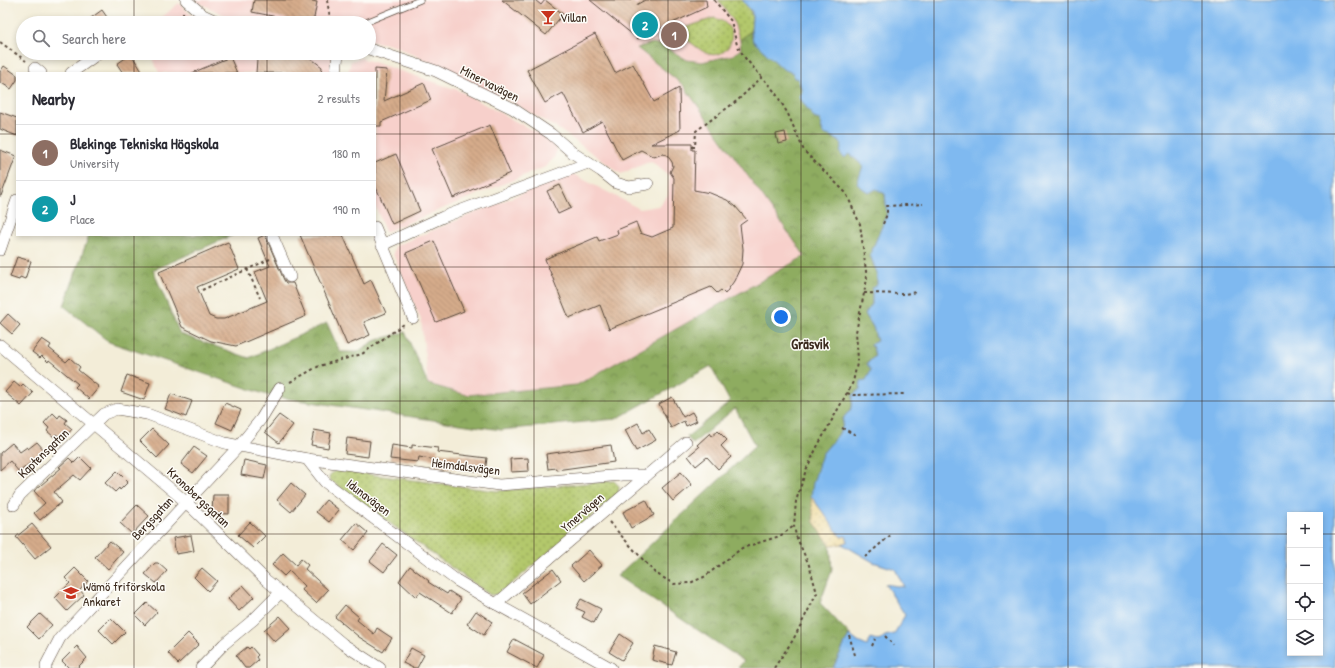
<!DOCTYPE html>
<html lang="en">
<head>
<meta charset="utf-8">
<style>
	:root { --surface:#fff; --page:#f7f7f7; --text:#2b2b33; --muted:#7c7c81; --line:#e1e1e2; --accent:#1a73e8 }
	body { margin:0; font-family:"Patrick Hand",sans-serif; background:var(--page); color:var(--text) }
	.controls { position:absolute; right:12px; bottom:12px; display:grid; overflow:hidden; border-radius:0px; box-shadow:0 2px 6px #0003 }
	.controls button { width:36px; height:36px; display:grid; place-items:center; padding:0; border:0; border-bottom:1px solid var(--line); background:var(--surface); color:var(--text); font:20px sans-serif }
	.you { position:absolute; left:781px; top:317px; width:14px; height:14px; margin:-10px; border:3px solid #fff; border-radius:50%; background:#1a73e8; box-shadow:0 0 0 6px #1a73e833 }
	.badge { display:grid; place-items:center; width:26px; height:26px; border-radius:50%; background:var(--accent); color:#fff; font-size:13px; font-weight:700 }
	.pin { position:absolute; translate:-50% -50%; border:2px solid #fff; box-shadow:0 1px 4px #0006 }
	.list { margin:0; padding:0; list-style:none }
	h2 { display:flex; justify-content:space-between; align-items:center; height:52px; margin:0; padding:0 16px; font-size:17px }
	h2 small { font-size:13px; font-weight:400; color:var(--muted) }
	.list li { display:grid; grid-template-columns:26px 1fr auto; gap:12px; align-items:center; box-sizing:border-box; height:56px; padding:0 16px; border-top:1px solid var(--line) }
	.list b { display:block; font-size:15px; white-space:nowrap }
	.list p { margin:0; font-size:13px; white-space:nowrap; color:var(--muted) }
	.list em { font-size:13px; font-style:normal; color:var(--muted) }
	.icon { flex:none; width:22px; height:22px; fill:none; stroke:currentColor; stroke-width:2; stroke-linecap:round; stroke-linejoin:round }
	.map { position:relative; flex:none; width:1335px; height:668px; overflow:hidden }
	.search { position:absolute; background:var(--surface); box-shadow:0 2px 6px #0003; left:16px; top:16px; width:360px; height:44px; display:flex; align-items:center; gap:10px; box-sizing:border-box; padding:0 14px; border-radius:22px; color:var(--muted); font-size:15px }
	.panel { position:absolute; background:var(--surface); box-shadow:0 2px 6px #0003; left:16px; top:72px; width:360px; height:164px; border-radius:0px }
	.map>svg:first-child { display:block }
	.built { fill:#f7d0cb }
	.grass { fill:url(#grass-dots); stroke:#777945 }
	.forest { fill:url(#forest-crowns); stroke:#646b3f }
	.sand { fill:url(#sand-dots); stroke:#94825e }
	.water { fill:#7fb9f0; stroke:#5d7287; fill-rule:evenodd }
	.building { fill:url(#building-back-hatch) }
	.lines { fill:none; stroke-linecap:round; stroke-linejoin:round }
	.service-casing { stroke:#57473a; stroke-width:7 }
	.minor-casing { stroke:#57473a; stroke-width:12 }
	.path { stroke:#57473a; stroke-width:2; stroke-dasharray:3 3; stroke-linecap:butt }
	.service { stroke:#fff; stroke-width:5.5 }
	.minor { stroke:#fff; stroke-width:11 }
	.grid { fill:none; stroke:#3b2a1e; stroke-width:1; stroke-opacity:0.55 }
	.labels { text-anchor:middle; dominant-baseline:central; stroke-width:3; stroke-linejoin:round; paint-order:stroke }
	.poi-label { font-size:13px; fill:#3b2a1e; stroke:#fdfcf7; text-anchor:start }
	.street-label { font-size:13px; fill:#3b2a1e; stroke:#fdfcf7 }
	.neighbourhood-label { font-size:14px; font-weight:bold; fill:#3b2a1e; stroke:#fdfcf7 }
</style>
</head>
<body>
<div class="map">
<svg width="1335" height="668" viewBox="0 0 1335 668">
	<defs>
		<pattern id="grass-dots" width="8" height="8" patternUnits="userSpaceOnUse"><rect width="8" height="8" fill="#b3c86c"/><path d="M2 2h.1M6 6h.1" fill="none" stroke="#93a358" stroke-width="1.8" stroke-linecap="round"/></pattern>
		<pattern id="forest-crowns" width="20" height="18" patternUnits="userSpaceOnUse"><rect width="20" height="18" fill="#8eac60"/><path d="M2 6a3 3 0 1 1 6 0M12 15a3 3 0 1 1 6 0" fill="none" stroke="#758c4f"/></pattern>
		<pattern id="sand-dots" width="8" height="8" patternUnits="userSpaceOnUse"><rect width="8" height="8" fill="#eeda9e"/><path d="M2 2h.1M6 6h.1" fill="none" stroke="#cdbb88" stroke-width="1.8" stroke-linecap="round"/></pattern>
		<pattern id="building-back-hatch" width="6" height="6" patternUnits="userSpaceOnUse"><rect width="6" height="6" fill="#d6ac8b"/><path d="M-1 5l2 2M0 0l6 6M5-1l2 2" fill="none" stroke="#af8c71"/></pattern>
	</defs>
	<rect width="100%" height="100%" fill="#fdfcf7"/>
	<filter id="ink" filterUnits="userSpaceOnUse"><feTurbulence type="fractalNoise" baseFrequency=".025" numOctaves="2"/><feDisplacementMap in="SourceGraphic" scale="8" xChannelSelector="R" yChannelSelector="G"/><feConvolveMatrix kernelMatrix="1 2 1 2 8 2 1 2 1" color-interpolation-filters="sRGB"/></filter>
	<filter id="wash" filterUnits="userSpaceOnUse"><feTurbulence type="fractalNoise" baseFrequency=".012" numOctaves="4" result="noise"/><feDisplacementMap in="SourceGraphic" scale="16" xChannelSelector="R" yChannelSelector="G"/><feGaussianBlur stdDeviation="0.9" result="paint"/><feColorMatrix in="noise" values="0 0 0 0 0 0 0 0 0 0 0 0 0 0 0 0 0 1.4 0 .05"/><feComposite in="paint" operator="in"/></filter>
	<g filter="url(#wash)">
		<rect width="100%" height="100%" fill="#f3edd8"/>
		<g class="built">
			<polygon points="196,0 742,0 751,31 740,40 741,49 733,55 702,62 687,60 664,46 653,43 637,48 683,85 805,256 577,385 467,395 428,384 421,320 393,254 395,246 571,173 640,209 658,206 668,195 669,176 651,161 621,174 560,130 517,105 394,45 369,41 369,23 259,23 231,18 199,3"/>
			<polygon points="179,3 195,19 209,23 155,23"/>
			<polygon points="151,53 331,53 334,67 332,73 159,73"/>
			<polygon points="361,58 458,90 552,141 557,150 554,158 545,167 385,232 375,205 375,73 348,73 351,61"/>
		</g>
		<g class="grass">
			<path d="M718,0H742C753,14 753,14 751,31L740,40L733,20Z"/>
			<path d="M714,18C746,26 729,63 706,53C700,50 689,41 683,37L687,33L684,28Z"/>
			<polygon points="336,470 496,491 614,481 619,486 618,494 499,594 490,595 331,481 329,476"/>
		</g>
		<polygon class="forest" points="751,31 751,37 783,68 793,73 798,79 802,91 820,119 821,130 833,137 842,144 850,154 863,166 876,189 885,194 887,214 870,255 877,273 877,285 872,288 872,304 865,314 873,327 877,341 869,345 873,347 875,357 867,363 871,370 866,380 861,382 860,389 853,395 852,408 844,417 842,428 838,435 822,454 814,522 830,545 832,570 820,603 852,637 849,635 833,668 738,668 744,661 617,576 755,446 735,408 693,444 687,437 730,402 711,366 616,419 501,430 270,396 109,342 64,306 89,235 233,235 153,270 180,334 249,358 327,323 340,352 357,352 374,341 405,332 428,384 467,395 577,385 805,256 683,85 637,48 653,43 664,46 687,60 702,62 733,55 741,49 740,40"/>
		<polygon class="sand" points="811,496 841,536 846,536 848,541 842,544 830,545 814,522"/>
		<path class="water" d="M742,0H1335V668H833L849,635L858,642L867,646L871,638L879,641L885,636L894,634L905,615L885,584L904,587L895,569L873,562L842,544L848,541L846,536L841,537L811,496L813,483L822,454L838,435L842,428L844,417L852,408L853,395L860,389L861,381L866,380L871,370L867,364L875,356L873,347L869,345L877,341L873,327L865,314L872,304V288L877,285V273L870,255L887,214L885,194L876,189L869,193L857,184L863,166L850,154L844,158L840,153L842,144L833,137L823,134L820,120L814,118L799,97L802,91L798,79L794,78L793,73L783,69L753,41L751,31L752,18V12ZM1290,515H1320V653H1290Z"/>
		<g id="blocks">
			<g class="building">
				<polygon points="254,0 307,0 317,2 313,23 308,23 252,12"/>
				<polygon points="502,0 535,0 541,5 545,0 563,14 546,35"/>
				<polygon points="590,0 631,0 636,5 645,0 706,0 707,7 638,39"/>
				<polygon points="102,10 111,23 84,23"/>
				<polygon points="595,34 615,73 633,64 654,102 679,88 680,130 651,144 692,144 692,150 695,150 694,190 710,193 727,200 735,206 747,220 740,225 743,249 742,264 734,281 725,294 721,290 717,293 711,287 609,329 600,305 569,318 545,259 597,237 599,241 618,234 617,230 636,222 640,233 652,237 673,228 674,178 670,172 673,166 672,162 667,155 662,154 654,157 641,150 622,160 602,121 583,132 563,93 545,103 527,70"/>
				<polygon points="273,53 283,53 289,57 300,53 304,53 322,67 321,73 256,73 257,60"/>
				<polygon points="131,54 138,65 143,73 123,73 117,64"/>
				<polygon points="230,57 237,73 192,73"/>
				<polygon points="4,66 17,75 17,80 11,89 0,82 0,72"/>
				<polygon points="375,69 387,70 384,101 424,83 431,100 381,122 381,126 375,126"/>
				<polygon points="0,112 17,118 17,136 0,129"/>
				<polygon points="490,125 510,173 453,198 432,149"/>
				<polygon points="785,132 787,142 778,144 776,134"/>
				<polygon points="0,150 16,156 1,196 0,196"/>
				<polygon points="396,154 420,211 392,224 375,185 375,163"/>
				<polygon points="560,185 571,208 558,214 547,191"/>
				<polygon points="265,235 284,280 286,283 293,283 306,316 236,346 211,341 182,327 159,272 228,242 239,269 197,287 209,316 216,319 224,319 267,301 255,272 270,266 258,238"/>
				<polygon points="300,235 343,235 364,284 371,280 386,313 364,322 370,335 347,345"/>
				<polygon points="434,241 464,311 436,322 406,253"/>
				<polygon points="17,257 31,261 25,279 20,277 19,280 10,277"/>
				<polygon points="8,314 20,325 12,334 0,323"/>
				<polygon points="42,339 51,345 49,348 66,362 70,358 80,367 78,370 99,387 89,399 75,387 78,384 49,360 48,362 42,356 40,358 32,352"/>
				<polygon points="127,375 150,383 144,400 121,392"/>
				<polygon points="14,382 20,387 23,384 33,393 21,406 5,392"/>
				<polygon points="171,394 192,401 186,417 165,409"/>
				<polygon points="672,397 683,417 692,412 697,421 686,426 684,421 671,428 659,404"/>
				<polygon points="225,403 241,410 232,430 216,423"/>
				<polygon points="53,413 58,418 60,415 67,420 65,423 72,429 63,440 56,434 54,437 47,431 49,428 44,423"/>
				<polygon points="279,415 293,425 279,443 265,432"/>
				<polygon points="638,423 643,433 649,429 656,440 636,451 625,430"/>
				<polygon points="152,429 169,445 157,458 140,441"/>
				<polygon points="314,430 331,433 328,448 311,445"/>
				<polygon points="718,431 727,440 721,446 731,457 718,469 707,457 696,466 688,456 699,447 697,445 710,433 712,436"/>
				<polygon points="347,438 370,441 368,457 345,454"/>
				<polygon points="37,442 45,451 19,472 10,461 0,470 0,453 12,443 20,452 27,447 28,449"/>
				<polygon points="392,445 412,448 412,445 438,448 437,452 487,458 485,472 435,466 436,460 419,457 418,462 390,459"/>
				<polygon points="611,445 614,462 556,470 556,468 548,469 546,454"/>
				<polygon points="194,447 207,456 193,473 181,464"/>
				<polygon points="80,457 91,468 80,480 74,475 54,492 62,502 40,520 34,513 45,503 34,491 61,468 59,467 69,458 74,463"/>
				<polygon points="528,458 529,471 511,472 510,459"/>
				<polygon points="244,460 267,465 264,479 241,475"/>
				<polygon points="117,471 128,482 120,490 119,488 115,492 105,483"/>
				<polygon points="681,472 692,485 673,501 662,488"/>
				<polygon points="291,483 305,495 291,512 277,500"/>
				<polygon points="213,495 229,495 229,514 212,513"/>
				<polygon points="326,500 339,510 329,522 316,512"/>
				<polygon points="646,500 654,515 631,528 623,512"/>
				<polygon points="137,505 149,516 132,534 120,523"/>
				<polygon points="250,522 265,536 253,548 238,535"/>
				<polygon points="356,523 368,533 354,550 342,540"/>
				<polygon points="32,524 51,546 35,559 16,537"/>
				<polygon points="191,535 194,551 176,554 173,538"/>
				<polygon points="110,541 123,552 108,569 95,557"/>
				<polygon points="383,544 397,555 384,572 370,561"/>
				<polygon points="589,550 602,565 584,581 571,566"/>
				<polygon points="283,553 296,565 301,559 308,565 305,569 328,590 316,603 302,590 305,586 289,571 284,576 272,565"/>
				<polygon points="155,563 158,563 167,571 156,583 145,574"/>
				<polygon points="410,566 429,581 428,582 447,594 449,591 461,599 452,613 420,592 416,597 399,581"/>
				<polygon points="75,568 88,581 80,590 84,595 67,611 55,598 70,583 65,578"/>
				<polygon points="202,568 217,581 208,591 194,577"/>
				<polygon points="553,569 561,580 530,604 522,593"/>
				<polygon points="243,585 254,597 239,611 228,599"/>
				<polygon points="581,599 601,609 594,623 582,617 585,612 576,608"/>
				<polygon points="147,603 157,612 145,625 135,615"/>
				<polygon points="345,605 359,617 357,620 374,634 377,628 392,638 383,652 359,637 335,617"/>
				<polygon points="476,611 492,622 484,635 467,624"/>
				<polygon points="40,614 52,625 39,639 27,627"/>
				<polygon points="280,616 291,628 275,642 264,630"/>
				<polygon points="111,618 125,632 113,644 99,630"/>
				<polygon points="188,633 199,644 178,664 168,653"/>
				<polygon points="620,634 633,643 622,660 609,652"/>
				<polygon points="514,639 544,655 537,668 507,652"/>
				<polygon points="77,646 87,658 77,668 69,668 62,661"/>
				<polygon points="655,646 676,652 672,665 652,660"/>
				<polygon points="247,647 249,649 251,647 258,655 256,657 258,660 249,668 245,668 236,656"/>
				<polygon points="411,648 424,655 417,668 413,668 403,663"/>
			</g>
		</g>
	</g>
	<g filter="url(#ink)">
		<use href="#blocks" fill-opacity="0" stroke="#57473a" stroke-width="1"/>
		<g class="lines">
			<g class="service-casing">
				<polyline id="service" points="364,23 420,0"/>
			</g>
			<g class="minor-casing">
				<g id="minor">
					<polyline points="186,0 203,15 220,23"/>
					<polyline points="369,49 436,71 512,108 551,134 573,153 601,171 616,183 629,187 648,184"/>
					<polyline points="35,68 41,73"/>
					<polyline points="71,73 99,53"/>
					<polyline points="336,73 338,53"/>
					<polyline points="375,227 413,318"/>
					<polyline points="272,235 290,277"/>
					<polyline points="382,245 443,217 588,163"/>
					<polyline points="0,250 17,200"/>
					<polyline points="0,345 186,502 266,580 343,644 380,668"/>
					<polyline points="307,459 499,485 623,475 647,475"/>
					<polyline points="14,505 20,495 104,414 117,409 147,414 225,443 307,459 325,482 456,580 496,604 611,668"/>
					<polyline points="496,604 686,442"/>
					<polyline points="46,668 46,665 60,638 239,446 261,419 280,388"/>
					<polyline points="201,668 224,644 253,620 281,592"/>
				</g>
			</g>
			<g class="path">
				<polyline points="327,0 331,23"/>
				<polyline points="714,0 731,21 737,45 745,58 775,92 788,114 804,151 846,193 860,224 867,279 856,332 858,359 853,382 817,447 806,470 796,501 794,526 796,536 809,565 817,593 793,640 774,668"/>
				<polyline points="183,12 184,23"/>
				<polyline points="0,42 26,61"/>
				<polyline points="692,147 695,147 696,131 738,100 762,77"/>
				<polyline points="883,224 887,214 887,206 923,204"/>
				<polyline points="247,269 260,298"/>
				<polyline points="202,290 270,259"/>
				<polyline points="864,293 905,294 917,292"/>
				<polyline points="290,382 319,366 362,354 404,324"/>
				<polyline points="847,393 853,395 905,394"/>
				<polyline points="842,428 856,435"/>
				<polyline points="609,522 655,573 674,584 690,583 704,577 742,548 780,536 794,526"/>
				<polyline points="865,557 892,534"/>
				<polyline points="849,635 855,655"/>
				<polyline points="885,636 894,646"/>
				<polyline points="872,646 875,639"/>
			</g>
			<use href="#service" class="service"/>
			<use href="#minor" class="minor"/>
		</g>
	</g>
	<path class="grid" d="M134,0V23M267,0V23M400,0V668M534,0V668M668,0V668M801,0V668M934,0V668M1068,0V668M1202,0V668M134,53V73M267,53V73M0,134H17M375,134H1335M134,235V668M267,235V668M0,267H1335M0,401H1335M0,534H1290M1320,534H1335"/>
	<defs>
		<g id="bar-bare" transform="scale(1.2)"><path d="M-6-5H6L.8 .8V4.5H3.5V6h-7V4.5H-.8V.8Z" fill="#c8321e" stroke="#fdfcf7" stroke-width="2.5" paint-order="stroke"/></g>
		<g id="school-bare" transform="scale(1.2)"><path d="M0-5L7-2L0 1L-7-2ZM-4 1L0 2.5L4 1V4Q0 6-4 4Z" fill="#c8321e" stroke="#fdfcf7" stroke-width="2.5" paint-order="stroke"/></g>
	</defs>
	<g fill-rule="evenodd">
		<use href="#bar-bare" x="548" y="17"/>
		<use href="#school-bare" x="71" y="593"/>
	</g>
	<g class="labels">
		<g class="poi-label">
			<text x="560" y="17">Villan</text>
			<text x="83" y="586">Wämö friförskola<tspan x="83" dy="15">Ankaret</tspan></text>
		</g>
		<g class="street-label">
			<text transform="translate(490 83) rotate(27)">Minervavägen</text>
			<text transform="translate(43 453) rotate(-44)">Kaptensgatan</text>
			<text transform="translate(466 466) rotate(7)">Heimdalsvägen</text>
			<text transform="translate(199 497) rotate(43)">Kronobergsgatan</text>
			<text transform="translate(369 497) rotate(37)">Idunavägen</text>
			<text transform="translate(582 512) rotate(-41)">Ymervägen</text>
			<text transform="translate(152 518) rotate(-47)">Bergsgatan</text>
		</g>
		<g class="neighbourhood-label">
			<text x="810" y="343">Gräsvik</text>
		</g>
	</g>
</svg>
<div class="controls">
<button>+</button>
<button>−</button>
<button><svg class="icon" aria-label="locate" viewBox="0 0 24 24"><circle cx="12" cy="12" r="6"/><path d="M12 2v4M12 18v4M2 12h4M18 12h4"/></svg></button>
<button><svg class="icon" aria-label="layers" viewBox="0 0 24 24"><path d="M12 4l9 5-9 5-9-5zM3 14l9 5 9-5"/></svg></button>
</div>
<div class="you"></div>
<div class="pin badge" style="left:674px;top:35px;background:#8d6e63">1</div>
<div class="pin badge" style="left:645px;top:25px;background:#0f9aa8">2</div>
<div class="search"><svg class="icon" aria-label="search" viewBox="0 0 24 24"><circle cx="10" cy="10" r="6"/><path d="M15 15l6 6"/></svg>Search here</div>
<section class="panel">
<h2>Nearby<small>2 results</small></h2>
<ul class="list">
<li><span class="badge" style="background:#8d6e63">1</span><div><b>Blekinge Tekniska Högskola</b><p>University</p></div><em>180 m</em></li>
<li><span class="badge" style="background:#0f9aa8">2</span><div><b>J</b><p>Place</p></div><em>190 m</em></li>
</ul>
</section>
</div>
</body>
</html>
